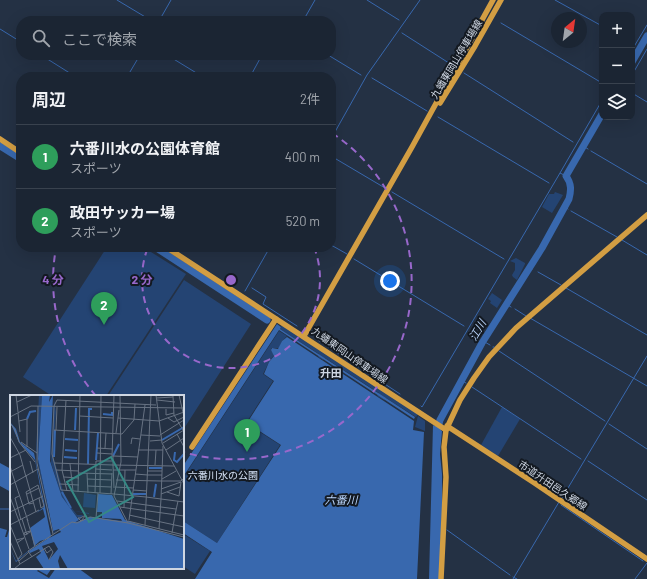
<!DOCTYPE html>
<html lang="ja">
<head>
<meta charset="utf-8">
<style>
	:root { --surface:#1b2533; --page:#242d3b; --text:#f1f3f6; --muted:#a0a5ac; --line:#39424e; --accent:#eaaa38 }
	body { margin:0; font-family:Barlow,"Noto Sans JP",sans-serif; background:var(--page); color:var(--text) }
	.controls { position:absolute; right:12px; top:12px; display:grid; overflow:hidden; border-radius:8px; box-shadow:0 4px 16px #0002 }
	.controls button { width:36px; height:36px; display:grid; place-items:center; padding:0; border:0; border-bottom:1px solid var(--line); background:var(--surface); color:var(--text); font:20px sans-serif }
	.compass { position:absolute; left:551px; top:12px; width:36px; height:36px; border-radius:50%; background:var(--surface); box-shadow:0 4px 16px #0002; rotate:29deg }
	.you { position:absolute; left:390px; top:281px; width:14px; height:14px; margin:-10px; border:3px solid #fff; border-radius:50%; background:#1a73e8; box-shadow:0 0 0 6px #1a73e833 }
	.badge { display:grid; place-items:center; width:26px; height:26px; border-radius:50%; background:var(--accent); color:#fff; font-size:13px; font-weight:700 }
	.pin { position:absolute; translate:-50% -33px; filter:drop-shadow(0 1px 2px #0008) }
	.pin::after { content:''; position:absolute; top:21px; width:14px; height:12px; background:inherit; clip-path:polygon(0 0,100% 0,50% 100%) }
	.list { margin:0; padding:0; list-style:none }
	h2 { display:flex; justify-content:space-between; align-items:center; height:52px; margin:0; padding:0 16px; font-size:17px }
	h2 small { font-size:13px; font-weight:400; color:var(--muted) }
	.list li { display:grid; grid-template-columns:26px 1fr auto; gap:12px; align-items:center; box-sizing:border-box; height:64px; padding:0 16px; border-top:1px solid var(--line) }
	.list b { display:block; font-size:15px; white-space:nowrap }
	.list p { margin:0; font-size:13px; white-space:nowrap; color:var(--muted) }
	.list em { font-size:13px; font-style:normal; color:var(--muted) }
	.icon { flex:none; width:22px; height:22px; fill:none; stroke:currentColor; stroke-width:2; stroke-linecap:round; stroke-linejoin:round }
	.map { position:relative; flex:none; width:647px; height:579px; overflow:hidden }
	.search { position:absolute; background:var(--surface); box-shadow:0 4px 16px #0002; left:16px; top:16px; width:320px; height:44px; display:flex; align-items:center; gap:10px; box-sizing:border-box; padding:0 14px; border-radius:16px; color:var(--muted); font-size:15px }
	.panel { position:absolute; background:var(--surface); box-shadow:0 4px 16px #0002; left:16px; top:72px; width:320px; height:180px; border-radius:16px }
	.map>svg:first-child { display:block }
	.green { fill:#244473 }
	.water { fill:#3868ae }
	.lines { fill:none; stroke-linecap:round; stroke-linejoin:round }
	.stream { stroke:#3868ae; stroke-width:1 }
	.river { stroke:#3868ae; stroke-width:7 }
	.secondary { stroke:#d39e43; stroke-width:5.5 }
	.ring { fill:none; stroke:#9868cb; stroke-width:2; stroke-dasharray:7 5 }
	.labels { text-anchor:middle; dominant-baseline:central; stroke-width:4; stroke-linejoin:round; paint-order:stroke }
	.street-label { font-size:10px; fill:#ced6e2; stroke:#131921 }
	.park-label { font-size:10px; fill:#d5e2f6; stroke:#131921 }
	.water-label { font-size:11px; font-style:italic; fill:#bad5fb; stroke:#131921 }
	.neighbourhood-label { font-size:11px; font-weight:bold; fill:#ced6e2; stroke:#131921 }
	.inset-river { fill:none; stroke:#3868ae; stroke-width:2 }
	.inset-road { fill:none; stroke:#687383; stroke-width:1 }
	.view { fill:#358985; fill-opacity:0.15; stroke:#358985; stroke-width:2 }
	.inset-edge { fill:none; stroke:#ced6e2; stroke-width:2 }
	.centre { fill:#9868cb; stroke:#131921; stroke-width:2 }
	.ring-label { font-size:12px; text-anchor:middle; font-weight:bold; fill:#9868cb; stroke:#131921; stroke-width:4; stroke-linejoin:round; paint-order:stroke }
</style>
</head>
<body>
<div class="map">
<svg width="647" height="579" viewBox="0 0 647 579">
	<rect width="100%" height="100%" fill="#243144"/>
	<g class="green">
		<polygon points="555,192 563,195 552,213 542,207 549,194 554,194"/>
		<polygon points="107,247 143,247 186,274 106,396 52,396 23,377"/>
		<polygon points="516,258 525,263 525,264 517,280 513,277 512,275 515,270 515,263 510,261"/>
		<polygon points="184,280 251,324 183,430 183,396 108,396"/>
		<polygon points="492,293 502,300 497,308 490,303 491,301 488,299"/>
		<polygon points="282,325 418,414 416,417 386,398 384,400 377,396 379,393 325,358 323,360 318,357 319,354 280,329"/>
		<polygon points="279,331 287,336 282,341 279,348 271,348 271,350 274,355 269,362 263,374 273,381 246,423 280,445 217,543 183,521 183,478"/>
		<polygon points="502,407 520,419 498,456 481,445"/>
		<polygon points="418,416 425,421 425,431 415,427"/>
		<polygon points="183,534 210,551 195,574 183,566"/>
	</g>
	<g class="water">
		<polygon points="277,324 281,327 280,329 415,417 414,419 279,330 183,477 183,466"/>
		<polygon points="287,337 414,421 413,430 424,432 417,579 195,579 212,552 183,533 183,521 217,543 281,445 247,423 274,381 264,374 269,362 274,356 271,350 272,348 278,349 282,341"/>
		<polygon points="433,425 442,431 440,454 442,474 442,515 439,579 429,579"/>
		<polygon points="0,463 11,469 11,492 0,486"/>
		<polygon points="0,528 7,530 5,537 7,537 9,530 11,531 11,568 52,568 47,575 38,570 37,571 49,578 56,568 78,568 93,579 0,579"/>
	</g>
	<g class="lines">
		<g class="stream">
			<polyline points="117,0 152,21"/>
			<polyline points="367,0 399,20"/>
			<polyline points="555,0 602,26"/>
			<polyline points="159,21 171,0"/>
			<polyline points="303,21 315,0"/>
			<polyline points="501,23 602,83"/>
			<polyline points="0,29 21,42"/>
			<polyline points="402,33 452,65"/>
			<polyline points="632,42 633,43"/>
			<polyline points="632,50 647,25"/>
			<polyline points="41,55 76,77"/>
			<polyline points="167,55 203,77"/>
			<polyline points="328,55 361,75"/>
			<polyline points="464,73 573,142"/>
			<polyline points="632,75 647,49"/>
			<polyline points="127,77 140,55"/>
			<polyline points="250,77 262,55"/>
			<polyline points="372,78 427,111"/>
			<polyline points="632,93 647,102"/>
			<polyline points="438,117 549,183"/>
			<polyline points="331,139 367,75 420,0"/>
			<polyline points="583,146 588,149"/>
			<polyline points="591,151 647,184"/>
			<polyline points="331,156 385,188"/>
			<polyline points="560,173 600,104"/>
			<polyline points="392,192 504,259"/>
			<polyline points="565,207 568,209"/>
			<polyline points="571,211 617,237"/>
			<polyline points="622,240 647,255"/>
			<polyline points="331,245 347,254"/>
			<polyline points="179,248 180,247"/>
			<polyline points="173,259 174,257"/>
			<polyline points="354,259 464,326"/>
			<polyline points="529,268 532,269"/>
			<polyline points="538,272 561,285"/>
			<polyline points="252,288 266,297 263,304 297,326"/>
			<polyline points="566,288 647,335"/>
			<polyline points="245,291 270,247"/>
			<polyline points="239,302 240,300"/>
			<polyline points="506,304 511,307"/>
			<polyline points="515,309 526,316"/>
			<polyline points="530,318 647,386"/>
			<polyline points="318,340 400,394"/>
			<polyline points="483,341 490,345"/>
			<polyline points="493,347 494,347"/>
			<polyline points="499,351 605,421"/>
			<polyline points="462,381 466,383"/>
			<polyline points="472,387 581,459"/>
			<polyline points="421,406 422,407 560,173 566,176"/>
			<polyline points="609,424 647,449"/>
			<polyline points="588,461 647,500"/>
			<polyline points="562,498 647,356"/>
			<polyline points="561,505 643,561"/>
			<polyline points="0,509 11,509"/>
			<polyline points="447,530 510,575"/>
			<polyline points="98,568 99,568"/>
			<polyline points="513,577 517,579"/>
			<polyline points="513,579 559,502"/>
			<polyline points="635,579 647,563"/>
		</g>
		<g class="river">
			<polyline points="632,62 647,36"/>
			<polyline points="0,146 21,159"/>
			<polyline points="155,247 267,320"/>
			<path d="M437,431L440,420L482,343L542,248L569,199C571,191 572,184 566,176L602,114"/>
		</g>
		<g class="secondary">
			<polyline points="440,103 475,46 501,0"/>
			<polyline points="0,139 21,153"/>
			<polyline points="166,247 446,430"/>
			<polyline points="304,336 412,147 493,0"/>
			<polyline points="447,426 533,482 647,559"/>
			<polyline points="192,447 276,319"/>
			<polyline points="441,579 446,477 444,447 446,430 460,400 474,378 489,357 516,328 647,215"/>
		</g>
	</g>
	<g class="ring">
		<path d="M314 247A89 89 0 1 1 148 247"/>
		<path d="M96 396A178 178 0 0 1 56 248M332 133A178 178 0 0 1 183 452"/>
	</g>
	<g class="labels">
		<g class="street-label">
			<text transform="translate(456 59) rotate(-59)">九蟠東岡山停車場線</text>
			<text transform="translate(350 355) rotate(35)">九蟠東岡山停車場線</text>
			<text transform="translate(553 485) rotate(34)">市道升田邑久郷線</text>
		</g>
		<g class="park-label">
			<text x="223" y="475">六番川水の公園</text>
		</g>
		<g class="water-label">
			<text transform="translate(477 330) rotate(-59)">江川</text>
			<text x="341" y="499">六番川</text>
		</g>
		<g class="neighbourhood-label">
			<text x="331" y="372">升田</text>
		</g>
	</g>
	<g transform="translate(10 395)">
		<rect width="174" height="174" fill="#243144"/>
		<path d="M29,0H32L28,63L42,134L44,137L49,135L44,138L43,137L38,122L26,56ZM44,5L46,17L43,61L56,106L64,116L79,118V122V119L64,116L67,120H73L70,125L53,105L41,68ZM74,98L86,100L85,113L73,112Z" fill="#244473"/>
		<path d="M32,0H40L39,7L43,0L40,66L52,102L69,125L64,128L80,122L112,126L111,124L92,123V117H87L88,99L102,100L115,125L174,144V174H58L50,160L48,166L50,174H34L26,162L31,158L29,154L20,158L19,156L37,144L30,146L6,167L5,165L0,153L6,166L24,151L20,133L35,122L33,114L26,118L34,112L25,65L9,47L0,27L6,34L10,47L24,58L41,141L39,143L51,137L49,134L43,136L28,64ZM44,147L48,154L39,165L32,151Z" fill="#3868ae" fill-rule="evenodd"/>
		<path class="inset-river" d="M93,19L102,20V17M17,24L20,17L26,16M65,35L66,13M55,44L68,45M152,45L174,32M55,55L67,56M165,57L164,65L167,67L174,59M103,61L109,49M44,62L45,35M54,62L67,63M86,65L88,38M78,69L79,14H82M139,73H152M52,97L61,113M123,99H136M144,102L146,89"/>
		<path class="inset-road" d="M6,0L8,17M91,0L90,98L104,99M110,0L111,67L104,101L118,128L174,142M146,0L152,48L174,89M169,0L174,22M163,1L164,20L173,35M146,3L163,2M47,5L44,11L42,59L51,95L90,98M47,5L146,10M56,5L52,75L57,96M147,5L165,7M7,7L22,0M28,11L27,68L43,139M156,14V20L164,18M8,18L10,37M70,21L103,23M0,22L21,11L174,13M108,23L149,26L174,17M158,23L164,27L174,22M9,26L17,24V52M0,28L5,35L9,47L25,67M44,35L112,39L124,25L125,9M46,35L47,12M106,38L109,15M167,39L174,52M131,40L150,41M150,40L174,25M0,42L10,60L16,82M140,46L152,45M11,47L27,58M153,48L174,35M121,49L122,43L130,44M87,53L103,54M95,53L96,38M128,55H153M156,55L174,43M87,58L102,59M103,61V70L164,71M103,61L128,62M102,62L104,0M0,63L16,55M20,66L23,78M44,68L103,70L104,93M60,69L63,96M145,70L146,55M0,71L5,87M85,74L102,75M46,75L69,76M103,75H126M138,76H152M0,77L13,70M69,78L102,79M77,78L78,98M125,79L138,80M138,80H152M16,81L26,117M54,82L69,83M77,84L101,85M152,84L166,76M106,85L151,86M151,86H171L174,83M5,87L18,126M50,89L69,90M0,90L28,74M78,91L101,92M105,92L123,93M151,94L171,87M123,95L137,96M68,97L70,0M157,97L169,101L171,87M85,98L86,66H102M17,99L29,93M101,99L102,78M104,99L136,102M151,99L170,92M9,101L5,103L11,125M0,102L9,126M136,102L151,104L153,51M29,103L31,113L34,111M107,106L166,114M23,108L19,109L16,97L28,90L34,111M110,112L174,121M114,112L115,75M0,117L33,101M76,120L71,126L68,123H70ZM119,120L174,132M165,120L168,106M86,123L88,98M12,124L17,140M17,124L25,151M119,125L135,10M9,126L19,154M118,126L174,140M0,130L12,159L8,164M0,130L29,115M135,130L141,0M149,134L151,104L174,107M20,136V137L15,140L14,138ZM162,138L165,120M6,145L14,143L7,148M0,146L10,169L4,174M34,153L37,158L42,154M22,162L18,156L62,127L67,128L80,122L118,128M9,166L19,157M10,169L39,151L43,157L39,165"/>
		<path class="view" d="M101,62L123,102L79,127L57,87Z"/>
		<rect width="174" height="174" class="inset-edge"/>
	</g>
	<circle cx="231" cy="280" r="6" class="centre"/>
	<g class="ring-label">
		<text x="53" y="284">4 分</text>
		<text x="142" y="284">2 分</text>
	</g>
</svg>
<div class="controls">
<button>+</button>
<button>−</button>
<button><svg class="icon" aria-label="layers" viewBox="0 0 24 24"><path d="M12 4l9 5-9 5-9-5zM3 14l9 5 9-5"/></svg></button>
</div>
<svg class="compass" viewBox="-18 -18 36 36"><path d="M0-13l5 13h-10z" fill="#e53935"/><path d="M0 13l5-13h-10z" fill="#a0a5ac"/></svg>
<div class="you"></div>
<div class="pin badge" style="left:247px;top:452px;background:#2e9e5b">1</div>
<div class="pin badge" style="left:104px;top:325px;background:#2e9e5b">2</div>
<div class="search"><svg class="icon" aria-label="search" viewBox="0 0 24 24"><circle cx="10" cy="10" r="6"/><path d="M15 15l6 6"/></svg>ここで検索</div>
<section class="panel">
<h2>周辺<small>2件</small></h2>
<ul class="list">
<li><span class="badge" style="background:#2e9e5b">1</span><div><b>六番川水の公園体育館</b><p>スポーツ</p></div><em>400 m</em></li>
<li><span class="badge" style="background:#2e9e5b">2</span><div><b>政田サッカー場</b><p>スポーツ</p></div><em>520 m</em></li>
</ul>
</section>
</div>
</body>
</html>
